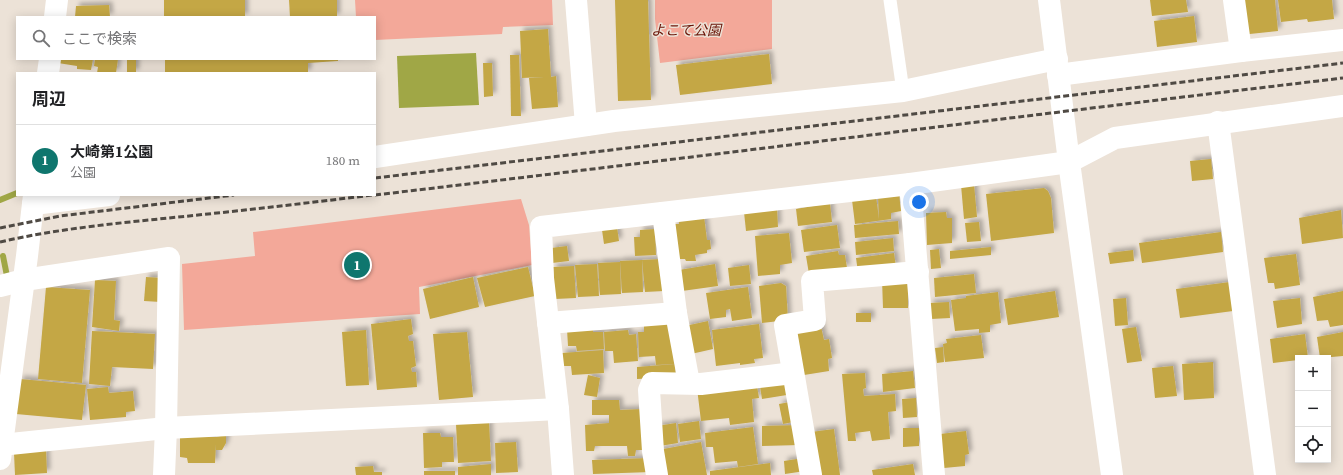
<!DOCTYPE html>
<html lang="ja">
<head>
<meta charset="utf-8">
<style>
	:root { --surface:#fff; --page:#f6f6f6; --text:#202124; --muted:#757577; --line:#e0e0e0; --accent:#0f766e }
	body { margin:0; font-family:"Source Serif 4","Noto Sans JP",serif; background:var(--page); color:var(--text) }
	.controls { position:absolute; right:12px; bottom:12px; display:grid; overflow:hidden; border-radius:0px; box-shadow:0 2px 10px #0003 }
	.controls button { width:36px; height:36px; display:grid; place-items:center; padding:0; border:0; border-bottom:1px solid var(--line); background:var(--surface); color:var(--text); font:20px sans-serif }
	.you { position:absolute; left:919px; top:202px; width:14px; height:14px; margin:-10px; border:3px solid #fff; border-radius:50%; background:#1a73e8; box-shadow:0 0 0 6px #1a73e833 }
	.badge { display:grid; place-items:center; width:26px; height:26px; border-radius:50%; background:var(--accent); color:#fff; font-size:13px; font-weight:700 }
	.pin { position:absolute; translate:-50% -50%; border:2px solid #fff; box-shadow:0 1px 4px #0006 }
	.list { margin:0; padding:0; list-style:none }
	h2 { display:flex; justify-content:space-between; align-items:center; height:52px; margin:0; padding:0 16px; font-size:17px }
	h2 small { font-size:13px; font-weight:400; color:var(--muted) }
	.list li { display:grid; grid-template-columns:26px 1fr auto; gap:12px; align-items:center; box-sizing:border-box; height:72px; padding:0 16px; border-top:1px solid var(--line) }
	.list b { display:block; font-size:15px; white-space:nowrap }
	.list p { margin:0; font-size:13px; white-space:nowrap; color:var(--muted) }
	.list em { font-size:13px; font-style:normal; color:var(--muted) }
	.icon { flex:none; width:22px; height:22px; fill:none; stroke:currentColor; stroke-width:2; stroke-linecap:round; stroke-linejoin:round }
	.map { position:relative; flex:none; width:1343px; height:475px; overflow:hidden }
	.search { position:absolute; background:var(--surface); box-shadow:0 2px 10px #0003; left:16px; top:16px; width:360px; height:44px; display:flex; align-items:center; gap:10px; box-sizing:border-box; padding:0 14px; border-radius:0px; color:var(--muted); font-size:15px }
	.panel { position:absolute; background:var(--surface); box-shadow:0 2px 10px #0003; left:16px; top:72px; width:360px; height:124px; border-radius:0px }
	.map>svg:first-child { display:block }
	.green { fill:#f3a899 }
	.water { fill:#a0a746 }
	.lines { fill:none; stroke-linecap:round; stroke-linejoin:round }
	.stream { stroke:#a0a746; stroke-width:6 }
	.building { fill:#c4a745; filter:url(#shadow) }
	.lane { stroke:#fff; stroke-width:13 }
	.street { stroke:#fff; stroke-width:22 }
	.secondary { stroke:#fff; stroke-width:22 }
	.rail { stroke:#4f4a44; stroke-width:3; stroke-dasharray:6 3; stroke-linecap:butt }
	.labels { text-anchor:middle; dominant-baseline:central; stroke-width:3; stroke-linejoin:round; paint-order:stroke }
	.park-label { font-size:14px; font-style:italic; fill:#691306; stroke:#ece2d7 }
</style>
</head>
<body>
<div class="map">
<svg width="1343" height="475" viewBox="0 0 1343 475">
	<defs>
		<filter id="shadow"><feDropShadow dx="3.5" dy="-3.5" stdDeviation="2" flood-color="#0004"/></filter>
	</defs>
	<rect width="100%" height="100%" fill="#ece2d7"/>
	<g class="green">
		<polygon points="355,0 552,0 553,25 503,27 502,34 375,40 375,17 356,17"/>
		<polygon points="655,0 772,0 772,49 660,63 655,19"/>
		<polygon points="521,199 529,225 532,265 419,287 420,314 184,330 182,264 255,256 253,232"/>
	</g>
	<polygon class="water" points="476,53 479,105 399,108 397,56"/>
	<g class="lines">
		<g class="stream">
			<polyline points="0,200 17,193"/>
			<polyline points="3,256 7,276"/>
		</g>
	</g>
	<g class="building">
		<rect x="164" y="0" width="81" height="17"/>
		<polygon points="289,0 337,0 337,17 290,17"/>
		<polygon points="615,0 648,0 651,100 618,101"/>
		<polygon points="1150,0 1186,0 1188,12 1152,16"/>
		<polygon points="1237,0 1275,0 1278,31 1240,35"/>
		<polygon points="1278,0 1332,0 1334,19 1308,22 1307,19 1281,22"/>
		<polygon points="109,5 110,17 75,17 76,6"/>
		<polygon points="1194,16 1197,42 1157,47 1154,21"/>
		<polygon points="548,29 551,77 556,76 558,107 532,109 529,78 544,77 522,78 520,31"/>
		<polygon points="769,54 772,84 680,95 676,65"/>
		<polygon points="510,55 519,55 521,116 511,116"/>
		<polygon points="59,59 93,59 91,70 77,69 77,66 58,63"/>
		<polygon points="95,59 118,59 116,73 97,73 98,67 94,66"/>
		<rect x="127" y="59" width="9" height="14"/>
		<polygon points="165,59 338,59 338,61 308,63 308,73 165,73"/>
		<polygon points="483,63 492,63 493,96 484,97"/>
		<polygon points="1211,159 1213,179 1192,181 1190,161"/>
		<polygon points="974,184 977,217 964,219 961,185"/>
		<polygon points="1044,188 1048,191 1051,198 1054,233 991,241 986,194"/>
		<polygon points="899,194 901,211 891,213 891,219 855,224 852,200 876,196 879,219 878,196"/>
		<polygon points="830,203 832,222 798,226 796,209"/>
		<polygon points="777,208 778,227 746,231 744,212"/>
		<polygon points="1341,210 1343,238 1302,244 1299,218"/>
		<polygon points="946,212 947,218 952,218 952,243 927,245 926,213"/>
		<polygon points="704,216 707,240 710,240 711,249 707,250 707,253 695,255 696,261 686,261 685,259 676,259 675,224 679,224 679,219"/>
		<polygon points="898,221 899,234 855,238 854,225"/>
		<polygon points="979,222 981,241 967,242 965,223"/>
		<polygon points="837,225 840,248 804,252 801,230"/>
		<polygon points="617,227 619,241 604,244 602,230"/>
		<polygon points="655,229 656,255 635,256 634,237 640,237 640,230"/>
		<polygon points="1221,232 1223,252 1142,263 1139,243"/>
		<polygon points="789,233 792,263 780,265 780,274 758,276 755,236"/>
		<polygon points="893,238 894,251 856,255 855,242"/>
		<polygon points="567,246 569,261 552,263 551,248"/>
		<polygon points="991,247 991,255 950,259 950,251"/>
		<polygon points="939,249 941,268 931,269 930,250"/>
		<polygon points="1133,250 1134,261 1110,264 1108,253"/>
		<polygon points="838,251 839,255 845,255 847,268 809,274 806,256"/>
		<polygon points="894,253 896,267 858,272 856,258"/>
		<polygon points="1296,254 1300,285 1275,289 1274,283 1268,283 1264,258"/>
		<polygon points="662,259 664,291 645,292 642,260"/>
		<polygon points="642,260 643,292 622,293 620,261"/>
		<polygon points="620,262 621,294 600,295 598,263"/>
		<polygon points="597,264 599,296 578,297 575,265"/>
		<polygon points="715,264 718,286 682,291 679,270"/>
		<polygon points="749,265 751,284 730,286 728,268"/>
		<polygon points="574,266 576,298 555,299 553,267"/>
		<polygon points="528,267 535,296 485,307 477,278"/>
		<polygon points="974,274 976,293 935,297 934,278"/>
		<polygon points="146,277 162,278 161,302 144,301"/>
		<polygon points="473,277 479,307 430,319 423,289"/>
		<polygon points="908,278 908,308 883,308 882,279"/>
		<polygon points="95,280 116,281 114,320 120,321 119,331 92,327"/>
		<polygon points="1230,282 1233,311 1180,318 1176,289"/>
		<polygon points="781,283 786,286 788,320 762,323 759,286"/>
		<polygon points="46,287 90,290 82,383 38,379"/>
		<polygon points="748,287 752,318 732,321 730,309 726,310 726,317 710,319 706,293"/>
		<polygon points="1055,291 1059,317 1008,325 1004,299"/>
		<polygon points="1343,291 1343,325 1330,327 1328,320 1317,321 1313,297"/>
		<polygon points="998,292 1001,323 990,325 990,332 979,333 979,329 955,331 951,300 966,298 966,296"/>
		<polygon points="1126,298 1128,325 1115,326 1113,299"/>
		<polygon points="1300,298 1302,324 1277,328 1273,301"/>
		<polygon points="949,302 950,318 931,319 930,303"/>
		<rect x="856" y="313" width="15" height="9"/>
		<polygon points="411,319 413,334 408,336 409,341 413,341 416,366 411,368 412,372 416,372 417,387 377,390 371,324"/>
		<polygon points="672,321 674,364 656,365 655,356 639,357 638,332 644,332 644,323"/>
		<polygon points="708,321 713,349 691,354 685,326"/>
		<polygon points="820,322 824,340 829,339 832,358 828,359 829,371 804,375 796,327"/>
		<polygon points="759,324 763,358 754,359 755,363 740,365 740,363 716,366 712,330"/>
		<polygon points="593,327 593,332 603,332 604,349 577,351 576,346 568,346 567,329"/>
		<polygon points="1136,327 1142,361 1127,363 1122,329"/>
		<polygon points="366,330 369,385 346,386 342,332"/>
		<polygon points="628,330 629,335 636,334 638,361 614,363 613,351 605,351 604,332"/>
		<polygon points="92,331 155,334 153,369 112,367 110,386 89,384"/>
		<polygon points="467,332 473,397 439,400 433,334"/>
		<polygon points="1343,332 1343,356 1320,358 1317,337"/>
		<polygon points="1305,334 1308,358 1298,358 1298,360 1273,363 1270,339"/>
		<polygon points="981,335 984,358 945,362 943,344 947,343 946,339"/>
		<polygon points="943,347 944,362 937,363 935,348"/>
		<polygon points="603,350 604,373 572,375 571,366 563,366 562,353"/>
		<polygon points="1213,362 1214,398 1184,400 1182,364"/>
		<polygon points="675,364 676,377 637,379 637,367"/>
		<polygon points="1173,366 1177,396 1155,398 1152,368"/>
		<polygon points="913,371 915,388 883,392 882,374"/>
		<polygon points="865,373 866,388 863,389 864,396 895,394 896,411 888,412 890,439 872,441 870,431 855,433 856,441 848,441 842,374"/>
		<polygon points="588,375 600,378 597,397 584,395"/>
		<polygon points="790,375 793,394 762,399 759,380"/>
		<polygon points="20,379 86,385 82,420 16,414"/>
		<polygon points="756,380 759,398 752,399 754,422 730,425 729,418 701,421 697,388"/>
		<polygon points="108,387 109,393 133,391 135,411 126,412 126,417 90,420 87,389"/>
		<polygon points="916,398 917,417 903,418 902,399"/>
		<polygon points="592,400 619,400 620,410 642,409 642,450 636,450 635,456 628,456 627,446 595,446 594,451 586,451 585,425 609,423 609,415 592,415"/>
		<polygon points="795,401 799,421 783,424 779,404"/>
		<polygon points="699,421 701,439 680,442 678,424"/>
		<polygon points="489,422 491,461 458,463 456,424"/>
		<polygon points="676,423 678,443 660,446 657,426"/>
		<polygon points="800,425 800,445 762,446 762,426"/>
		<polygon points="753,427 758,464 738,467 737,461 715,463 713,447 706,447 705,433"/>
		<polygon points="903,428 919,428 919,446 903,447"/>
		<polygon points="834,429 840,475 817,475 811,432"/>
		<polygon points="966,431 969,454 965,455 965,466 944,468 940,434"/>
		<polygon points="423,433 440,433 441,437 453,437 454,462 442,462 442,467 424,468"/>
		<polygon points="226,435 226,443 222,450 216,450 216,444 215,463 188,463 187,458 180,457 180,437 216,437"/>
		<polygon points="516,442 518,472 496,473 495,443"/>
		<polygon points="701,442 707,475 662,475 658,450"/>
		<polygon points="46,450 47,473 15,475 14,453"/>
		<polygon points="650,458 651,472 593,474 592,460"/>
		<polygon points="803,458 805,471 785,474 784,461"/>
		<polygon points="770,463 771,475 710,475 710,471"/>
		<polygon points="491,464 491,475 458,475 458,467"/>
		<polygon points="913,464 915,475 873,475 872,470"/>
		<polygon points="373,466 374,472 382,472 382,475 356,475 355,467"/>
		<rect x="424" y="471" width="31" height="4"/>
	</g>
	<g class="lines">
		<polyline class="lane" points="890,0 903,91"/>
		<g class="street">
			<polyline points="576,0 586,125"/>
			<polyline points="1234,0 1241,51"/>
			<polyline points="55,17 57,0"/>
			<polyline points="48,73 50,59"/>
			<polyline points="1058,75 1241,51 1343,40"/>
			<polyline points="1218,122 1265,475"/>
			<polyline points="910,184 934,475"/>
			<polyline points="663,213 676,313 689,383"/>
			<polyline points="0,286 24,280 169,258 166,428 164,475"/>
			<polyline points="548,323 676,313"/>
			<polyline points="0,445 166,428 558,409"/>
			<polyline points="0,459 27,256 34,195"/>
			<polyline points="563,475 558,409 543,278 541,227 910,184 1069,162"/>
			<polyline points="657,475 653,451 649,390 652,383 701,384 793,373"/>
			<polyline points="811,475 785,325 815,320 812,281 918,272"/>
		</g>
		<g class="secondary">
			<polyline points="1049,0 1069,162 1112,475"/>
			<polyline points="375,157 614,121 903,91 1057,59"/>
			<polyline points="1069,162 1115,138 1343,106"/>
			<polyline points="33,204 109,195"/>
		</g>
		<g class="rail">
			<polyline points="375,178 1343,63"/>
			<path d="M375,195C698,157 1020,116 1343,78"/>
			<polyline points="0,228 60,216 234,195"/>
			<path d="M0,242C65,227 132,222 198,215C257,209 315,202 373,195"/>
		</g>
	</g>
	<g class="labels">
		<g class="park-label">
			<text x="686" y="30">よこて公園</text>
		</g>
	</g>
</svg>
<div class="controls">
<button>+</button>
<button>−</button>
<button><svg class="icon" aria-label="locate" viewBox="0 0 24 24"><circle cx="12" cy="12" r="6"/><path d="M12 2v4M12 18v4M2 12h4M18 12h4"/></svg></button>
</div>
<div class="you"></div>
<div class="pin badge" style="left:357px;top:265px">1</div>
<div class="search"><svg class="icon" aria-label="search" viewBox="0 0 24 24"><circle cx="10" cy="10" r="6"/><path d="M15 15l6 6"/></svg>ここで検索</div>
<section class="panel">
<h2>周辺<small></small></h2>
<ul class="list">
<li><span class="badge">1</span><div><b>大崎第1公園</b><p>公園</p></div><em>180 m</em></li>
</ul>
</section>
</div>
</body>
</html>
